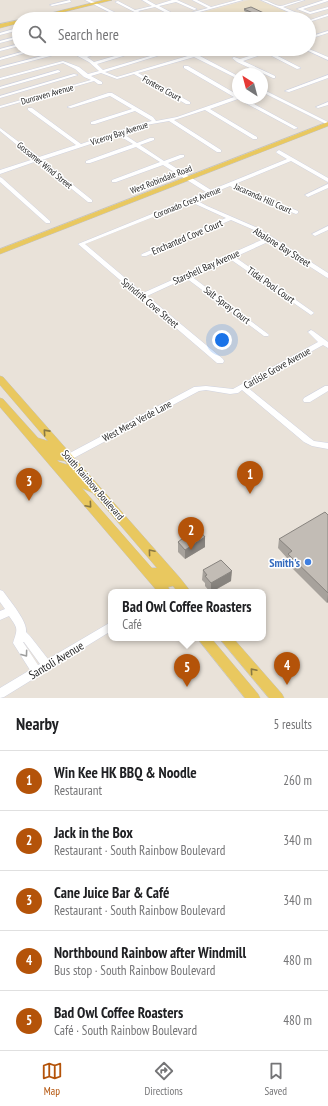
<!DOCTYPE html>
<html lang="en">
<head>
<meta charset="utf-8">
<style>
	:root { --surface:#fff; --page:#f2f2f2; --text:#202124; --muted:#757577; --line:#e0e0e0; --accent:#b45309 }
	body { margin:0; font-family:"PT Sans Narrow",sans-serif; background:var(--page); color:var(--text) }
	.compass { position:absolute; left:232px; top:68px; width:36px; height:36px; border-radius:50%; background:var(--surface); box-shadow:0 2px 6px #0003; rotate:324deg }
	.you { position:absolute; left:222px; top:340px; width:14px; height:14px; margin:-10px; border:3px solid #fff; border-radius:50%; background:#1a73e8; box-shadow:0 0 0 6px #1a73e833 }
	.badge { display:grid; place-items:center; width:26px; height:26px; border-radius:50%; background:var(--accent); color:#fff; font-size:13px; font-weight:700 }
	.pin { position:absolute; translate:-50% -33px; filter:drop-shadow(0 1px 2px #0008) }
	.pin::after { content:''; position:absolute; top:21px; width:14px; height:12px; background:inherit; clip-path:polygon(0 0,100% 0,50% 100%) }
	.popup { position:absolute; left:108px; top:589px; width:158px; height:52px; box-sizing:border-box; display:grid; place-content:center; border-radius:8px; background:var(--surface); filter:drop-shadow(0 1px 3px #0005); font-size:13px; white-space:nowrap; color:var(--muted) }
	.popup b { font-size:15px; color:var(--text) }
	.popup::after { content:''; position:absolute; left:50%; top:100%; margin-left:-8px; border:8px solid transparent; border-top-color:var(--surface) }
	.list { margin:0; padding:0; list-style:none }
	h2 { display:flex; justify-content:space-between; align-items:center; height:52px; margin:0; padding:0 16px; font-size:17px }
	h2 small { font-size:13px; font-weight:400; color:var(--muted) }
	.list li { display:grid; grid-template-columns:26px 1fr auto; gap:12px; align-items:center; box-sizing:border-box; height:60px; padding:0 16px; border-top:1px solid var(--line) }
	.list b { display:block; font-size:15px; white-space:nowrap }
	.list p { margin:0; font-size:13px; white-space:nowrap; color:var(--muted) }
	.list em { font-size:13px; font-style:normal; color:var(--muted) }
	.icon { flex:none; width:22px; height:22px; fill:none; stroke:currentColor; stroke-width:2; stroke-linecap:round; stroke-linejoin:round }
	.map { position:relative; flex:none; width:328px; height:698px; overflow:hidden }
	.search { position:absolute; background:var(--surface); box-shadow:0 2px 6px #0003; left:12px; right:12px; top:12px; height:44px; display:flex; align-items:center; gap:10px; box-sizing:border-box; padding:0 14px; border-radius:22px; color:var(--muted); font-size:15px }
	.sheet { height:352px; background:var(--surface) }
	nav { display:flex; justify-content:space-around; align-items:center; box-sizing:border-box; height:56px; border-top:1px solid var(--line); background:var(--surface); font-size:11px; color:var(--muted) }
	nav a { display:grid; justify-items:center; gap:2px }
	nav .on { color:var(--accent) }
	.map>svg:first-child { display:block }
	.education { fill:#ebe0c9 }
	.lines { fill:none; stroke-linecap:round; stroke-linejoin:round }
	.minor-casing { stroke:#cfd2e0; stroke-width:1 }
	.major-casing { stroke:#c3c3c3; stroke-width:1 }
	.minor { fill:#fff; fill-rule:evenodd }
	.major { fill:#e9c85f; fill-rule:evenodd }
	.wall { fill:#a7a29c }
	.shaded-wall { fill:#88847f }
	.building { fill:#c2bcb5; stroke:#88847f }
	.oneway { stroke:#887843 }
	.oneway2 { stroke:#9e9e9e }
	.shop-dot { fill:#3f7fe0; stroke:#fff; stroke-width:1.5 }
	.labels { text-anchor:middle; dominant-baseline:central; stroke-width:3; stroke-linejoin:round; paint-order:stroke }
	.far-street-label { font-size:9px; fill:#272727; stroke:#fff }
	.street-label { font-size:10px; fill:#272727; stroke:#fff }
	.near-shop-label { font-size:12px; font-weight:bold; fill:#366cbe; stroke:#fff; text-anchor:end }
	.near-street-label { font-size:12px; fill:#272727; stroke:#fff }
</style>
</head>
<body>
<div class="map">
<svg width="328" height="698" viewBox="0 0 328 698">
	<rect width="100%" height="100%" fill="#e9e2d9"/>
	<polygon class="education" points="249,0 258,0 304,19 184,19 185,17"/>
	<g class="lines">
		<g class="minor-casing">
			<g id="minor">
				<polygon points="70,0 71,2 52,6 50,5"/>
				<polygon points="85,0 90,0 128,19 123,19"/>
				<polygon points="142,0 147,0 156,5 172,0 177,0 197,9 194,10 176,2 159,6 178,16 208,8 192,0 197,0 211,7 237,0 243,0 174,19 168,19 174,17 155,7 138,11 153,19 148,19 115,2 118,1 135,10 152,6"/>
				<path d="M261,0C269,0 273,5 280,6C285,6 296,0 305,0L283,7L309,18L310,20L328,14V16L309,22V19H305Z"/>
				<polygon points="324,0 328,0 328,1 303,9 310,12 328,7 328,9 310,14 297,9"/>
				<polygon points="63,16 64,16 64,18 55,19"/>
				<polygon points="17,28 19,28 19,30 0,35 0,33"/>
				<polygon points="328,31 328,33 309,39 309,37"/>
				<polygon points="19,36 19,38 0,43 0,41"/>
				<polygon points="19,44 19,46 0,51 0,49"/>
				<polygon points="32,49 39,49 0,60 0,58"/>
				<polygon points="107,49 113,49 87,57 94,62 139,49 146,49 97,64 103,70 167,51 170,52 105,72 117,77 191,55 181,49 186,49 195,54 212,49 218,49 198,55 238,76 238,79 194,57 138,73 190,102 190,104 186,104 134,74 117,79 101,73 91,76 102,82 102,84 98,84 94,81 0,108 0,106 91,80 84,77 75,69 63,63 0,80 0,78 63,61 79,67 88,74 99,71 89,62 72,53 72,51 74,51 84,56"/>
				<polygon points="271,49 277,49 270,52 301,68 297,69 266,53 243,61 275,76 275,78 273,78 260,72 253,74 246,74 256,71 237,62 232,58 234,57 240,59"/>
				<polygon points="304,49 309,49 328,57 328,60"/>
				<polygon points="61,51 63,52 62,53 0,69 0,67"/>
				<path d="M184,66H188L238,95V98H243L298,128L294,129L238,99L210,109L257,137V139H253L205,110L174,120L221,150V152H217L169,121L146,125L122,133L137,143L150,138H154V140L140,145L164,161L180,155H184V157L168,163L211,190L287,159L277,153L276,152L279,150L328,178V182L326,181L291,161L235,184L247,191L298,211V213L296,214L243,193L230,186L196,200L207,206L258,228L328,273V278L326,277L270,241L235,257L313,312L314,313L311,315L230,259L191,276L268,334L269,335L268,336H264L186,278L147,296L223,359L224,361L223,363H217L78,244L206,192L163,165L116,182H112V180L160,162L136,147L90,163H86V161L133,144L118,135L42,160L92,200V202H88L37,161L0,174V170L34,159L0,131V128L39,157L76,145L28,110V108H32L81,144L143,123L152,121L135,111L95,124H91V122L132,109L110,96L71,108L67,107L108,93H112L153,117L156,121L177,117L234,97L184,68ZM191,202L226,218L142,254L141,255L142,256H146L231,220L254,230L266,238L143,293L85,244Z"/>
				<polygon points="58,70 60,71 60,72 0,89 0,87"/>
				<polygon points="74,74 78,75 0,98 0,96"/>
				<polygon points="328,75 328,78 289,92 285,91"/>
				<polygon points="262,89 328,122 328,125 262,92"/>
				<polygon points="328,102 328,105 318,108 316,107"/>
				<polygon points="0,177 2,178 50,221 50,223 46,223 0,182"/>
				<polygon points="328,184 328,188 310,196 308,197 305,195"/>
				<polygon points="328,226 328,230 315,236 312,234"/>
				<polygon points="311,330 313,331 328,342 328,348 323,345 247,387 310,438 314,441 328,443 328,449 312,446 304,442 242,390 238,393 230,394 206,390 199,391 72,459 66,459 65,457 66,455 194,387 206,386 233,389 318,342 308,332"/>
				<polygon points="325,386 328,386 328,391 310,402 304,402 303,400 304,398"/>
				<path d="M0,590L3,591C10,601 28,622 26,632L30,636L48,659L111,622V631L4,697L0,698V688L30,670L13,643C18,628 18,629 9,616L0,620V611L5,609L0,602ZM23,642H24L40,664L38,665Z"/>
			</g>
		</g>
		<g class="major-casing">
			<g id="major">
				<polygon points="104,0 112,0 35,19 27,19"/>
				<polygon points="19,20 19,23 0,28 0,24"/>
				<polygon points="328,122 328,126 0,254 0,249"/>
				<path d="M0,376L3,377L180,578L191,592H178L173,586L168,587L171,592H158L0,407V398L3,399L38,438L48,441L0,385ZM57,460L65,461L68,465L59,462ZM82,488L93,493L157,568H152Z"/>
				<polygon points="197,638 211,638 258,694 260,698 245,698"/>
				<polygon points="219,638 233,638 282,694 284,698 269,698"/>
			</g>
		</g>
		<use href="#minor" class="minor"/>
		<use href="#major" class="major"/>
	</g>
	<g class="wall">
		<polygon points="244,9 266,14 266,16 269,18 269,19 233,19 233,18 250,14 244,11"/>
		<polygon points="328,515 328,602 327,603 287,563 287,558 278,548 279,539"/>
		<polygon points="205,537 205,547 185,559 178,552 178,542"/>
		<polygon points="203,570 231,581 212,592 210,592 205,586 205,583 202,580"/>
	</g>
	<g class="shaded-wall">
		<polygon points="205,537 205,547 185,559 185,550"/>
		<polygon points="232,571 231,581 211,592 211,583"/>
		<polygon points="328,594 328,602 327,603"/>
	</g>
	<g class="building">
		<polygon points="251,7 266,14 263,15 269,18 264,19 234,19 236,19 233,18 253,13 244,9"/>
		<polygon points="325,512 328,515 328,593 288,554 292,551 279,539"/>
		<polygon points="200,531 205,537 185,550 178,542 187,535"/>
		<polygon points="221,560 232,571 211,583 205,576 207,575 203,570"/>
	</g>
	<defs><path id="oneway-chevron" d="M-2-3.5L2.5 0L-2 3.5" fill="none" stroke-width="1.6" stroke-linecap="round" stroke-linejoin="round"/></defs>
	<g class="oneway">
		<use href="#oneway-chevron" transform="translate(46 432) rotate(-132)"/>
		<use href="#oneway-chevron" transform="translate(89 505) rotate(49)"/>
		<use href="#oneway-chevron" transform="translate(151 552) rotate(-130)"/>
		<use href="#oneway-chevron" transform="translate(253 671) rotate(-131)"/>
	</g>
	<use class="oneway2" href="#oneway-chevron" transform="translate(25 654) rotate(54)"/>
	<circle class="shop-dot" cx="308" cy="562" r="4"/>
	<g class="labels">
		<g class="far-street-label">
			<text transform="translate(162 88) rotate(29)">Fontera Court</text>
			<text transform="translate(47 94) rotate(-16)">Dunraven Avenue</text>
			<text transform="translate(119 133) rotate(-18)">Viceroy Bay Avenue</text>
			<text transform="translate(45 165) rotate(39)">Gossamer Wind Street</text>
			<text transform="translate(161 179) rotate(-21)">West Robindale Road</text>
			<text transform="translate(263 198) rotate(24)">Jacaranda Hill Court</text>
			<text transform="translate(187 202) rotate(-22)">Coronado Crest Avenue</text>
		</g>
		<g class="street-label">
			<text transform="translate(187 237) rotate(-23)">Enchanted Cove Court</text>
			<text transform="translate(282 247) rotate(32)">Abalone Bay Street</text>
			<text transform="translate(206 267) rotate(-24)">Starshell Bay Avenue</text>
			<text transform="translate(271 285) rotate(35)">Tidal Pool Court</text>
			<text transform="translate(150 303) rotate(40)">Spindrift Cove Street</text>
			<text transform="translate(227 305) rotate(37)">Salt Spray Court</text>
			<text transform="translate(277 368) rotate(-29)">Carlisle Grove Avenue</text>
			<text transform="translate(137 421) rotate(-28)">West Mesa Verde Lane</text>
			<text transform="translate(93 485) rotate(49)">South Rainbow Boulevard</text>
		</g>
		<g class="near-shop-label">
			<text x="300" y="562">Smith's</text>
		</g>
		<g class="near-street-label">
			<text transform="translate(56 660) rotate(-31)">Santoli Avenue</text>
		</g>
	</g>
</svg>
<svg class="compass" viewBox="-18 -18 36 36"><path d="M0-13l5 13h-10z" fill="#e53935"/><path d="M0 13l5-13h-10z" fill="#757577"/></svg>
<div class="you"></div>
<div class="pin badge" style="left:250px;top:494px">1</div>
<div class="pin badge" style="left:191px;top:550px">2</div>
<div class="pin badge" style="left:29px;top:501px">3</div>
<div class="pin badge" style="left:287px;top:685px">4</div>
<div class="pin badge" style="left:187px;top:687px">5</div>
<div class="popup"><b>Bad Owl Coffee Roasters</b>Café</div>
<div class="search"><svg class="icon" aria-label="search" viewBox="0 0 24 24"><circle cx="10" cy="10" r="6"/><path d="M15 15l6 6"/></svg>Search here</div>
</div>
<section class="sheet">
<h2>Nearby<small>5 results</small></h2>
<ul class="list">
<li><span class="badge">1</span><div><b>Win Kee HK BBQ &amp; Noodle</b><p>Restaurant</p></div><em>260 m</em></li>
<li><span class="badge">2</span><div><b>Jack in the Box</b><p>Restaurant · South Rainbow Boulevard</p></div><em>340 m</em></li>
<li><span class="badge">3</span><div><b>Cane Juice Bar &amp; Café</b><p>Restaurant · South Rainbow Boulevard</p></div><em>340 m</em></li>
<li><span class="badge">4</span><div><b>Northbound Rainbow after Windmill</b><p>Bus stop · South Rainbow Boulevard</p></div><em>480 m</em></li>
<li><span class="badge">5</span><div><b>Bad Owl Coffee Roasters</b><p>Café · South Rainbow Boulevard</p></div><em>480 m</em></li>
</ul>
</section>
<nav>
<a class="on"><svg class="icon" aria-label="map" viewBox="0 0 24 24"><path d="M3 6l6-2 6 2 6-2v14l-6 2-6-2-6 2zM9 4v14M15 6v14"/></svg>Map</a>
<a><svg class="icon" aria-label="directions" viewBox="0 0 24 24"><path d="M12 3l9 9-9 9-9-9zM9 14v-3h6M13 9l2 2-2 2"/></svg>Directions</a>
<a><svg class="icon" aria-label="saved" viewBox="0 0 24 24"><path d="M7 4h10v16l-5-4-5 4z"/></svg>Saved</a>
</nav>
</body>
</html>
